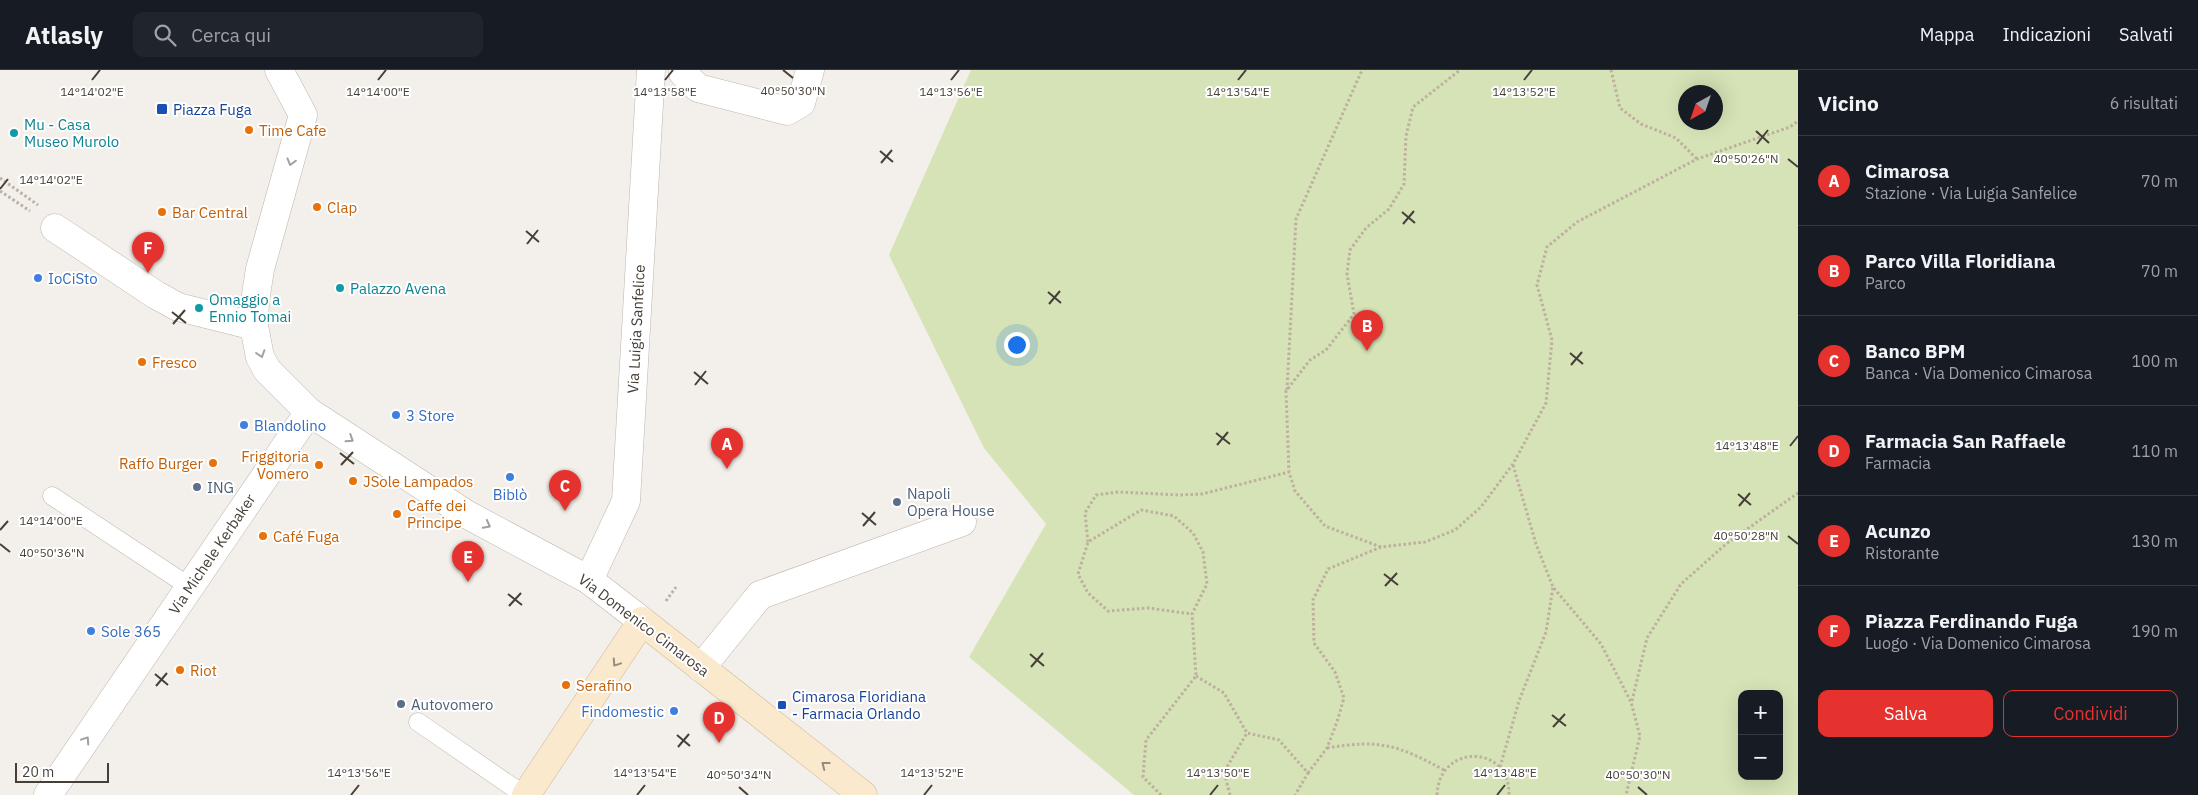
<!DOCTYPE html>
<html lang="it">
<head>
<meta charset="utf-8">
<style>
	:root { --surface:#171b24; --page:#20242c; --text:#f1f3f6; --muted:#9ea1a6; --line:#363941; --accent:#e6322e }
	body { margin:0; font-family:"IBM Plex Sans",sans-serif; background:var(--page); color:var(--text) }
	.controls { position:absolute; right:15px; bottom:15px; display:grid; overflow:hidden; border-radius:10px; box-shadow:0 5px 20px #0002 }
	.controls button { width:45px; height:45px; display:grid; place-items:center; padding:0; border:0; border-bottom:1px solid var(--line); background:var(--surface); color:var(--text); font:25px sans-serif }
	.compass { position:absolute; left:1678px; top:15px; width:45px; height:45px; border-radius:50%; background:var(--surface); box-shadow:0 5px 20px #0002; rotate:220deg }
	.scale { position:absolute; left:15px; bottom:12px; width:94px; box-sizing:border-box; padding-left:5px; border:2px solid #463f38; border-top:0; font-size:14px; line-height:18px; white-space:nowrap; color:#463f38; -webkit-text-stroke:4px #fff; paint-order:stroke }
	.you { position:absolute; left:1016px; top:274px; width:18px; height:18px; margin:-12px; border:4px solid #fff; border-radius:50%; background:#1a73e8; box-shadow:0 0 0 8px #1a73e833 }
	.badge { display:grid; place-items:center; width:32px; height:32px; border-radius:50%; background:var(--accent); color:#fff; font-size:16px; font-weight:700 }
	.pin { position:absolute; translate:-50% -41px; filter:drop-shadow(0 1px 2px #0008) }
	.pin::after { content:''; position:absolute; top:26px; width:18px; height:15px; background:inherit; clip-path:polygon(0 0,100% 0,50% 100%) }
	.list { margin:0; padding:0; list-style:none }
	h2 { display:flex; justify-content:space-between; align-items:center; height:65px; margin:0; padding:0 20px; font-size:21px }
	h2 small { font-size:16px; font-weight:400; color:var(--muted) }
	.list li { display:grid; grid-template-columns:32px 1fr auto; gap:15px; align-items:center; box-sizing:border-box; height:90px; padding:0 20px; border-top:1px solid var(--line) }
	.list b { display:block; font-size:19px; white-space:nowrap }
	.list p { margin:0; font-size:16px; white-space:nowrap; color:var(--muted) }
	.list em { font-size:16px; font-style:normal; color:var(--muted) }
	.actions { display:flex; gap:10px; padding:15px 20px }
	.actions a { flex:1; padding:11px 0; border:1px solid var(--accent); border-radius:10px; text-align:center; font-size:18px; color:var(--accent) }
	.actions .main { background:var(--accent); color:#fff }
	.icon { flex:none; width:28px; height:28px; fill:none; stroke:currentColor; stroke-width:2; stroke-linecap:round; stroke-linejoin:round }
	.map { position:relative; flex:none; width:1798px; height:725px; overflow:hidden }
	header { display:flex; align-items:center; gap:30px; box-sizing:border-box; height:70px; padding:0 25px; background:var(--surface); border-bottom:1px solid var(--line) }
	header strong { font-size:24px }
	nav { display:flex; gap:28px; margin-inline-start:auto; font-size:18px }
	.search { width:350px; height:45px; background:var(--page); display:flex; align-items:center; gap:12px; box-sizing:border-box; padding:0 18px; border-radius:10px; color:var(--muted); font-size:19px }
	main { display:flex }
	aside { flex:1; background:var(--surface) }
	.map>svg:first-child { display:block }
	.green { fill:#d5e3b6; fill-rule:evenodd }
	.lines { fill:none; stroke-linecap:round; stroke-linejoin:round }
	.lane-casing { stroke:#beb6ad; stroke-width:19 }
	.street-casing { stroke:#beb6ad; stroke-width:29 }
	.secondary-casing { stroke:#cebb9d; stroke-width:29 }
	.path { stroke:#beafa0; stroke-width:3; stroke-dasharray:2.5 2.5; stroke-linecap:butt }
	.lane { stroke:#fff; stroke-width:18 }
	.street { stroke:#fff; stroke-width:28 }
	.secondary { stroke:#fae9cd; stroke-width:28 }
	.oneway { stroke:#a29f9c }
	.oneway2 { stroke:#978c7b }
	.ticks { fill:none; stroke:#463f38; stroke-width:2 }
	.transit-dot { fill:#1a4fb4; stroke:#fff; stroke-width:2 }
	.food-dot { fill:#e8710a; stroke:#fff; stroke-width:2 }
	.culture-dot { fill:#0f9aa8; stroke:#fff; stroke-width:2 }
	.shop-dot { fill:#3f7fe0; stroke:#fff; stroke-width:2 }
	.service-dot { fill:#5c6f8a; stroke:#fff; stroke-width:2 }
	.labels { text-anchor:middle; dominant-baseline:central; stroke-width:4; stroke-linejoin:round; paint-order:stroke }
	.transit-label { font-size:15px; fill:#164399; stroke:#fff; text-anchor:start }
	.culture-label { font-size:15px; fill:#0d838f; stroke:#fff; text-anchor:start }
	.food-label { font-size:15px; fill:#c56008; stroke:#fff; text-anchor:start }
	.shop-label { font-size:15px; fill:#366cbe; stroke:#fff; text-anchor:start }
	.street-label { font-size:15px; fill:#463f38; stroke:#fff }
	.service-label { font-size:15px; fill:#4e5e75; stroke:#fff; text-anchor:start }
	.ticks-label { font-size:12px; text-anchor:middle; fill:#463f38; stroke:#fff; stroke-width:4; stroke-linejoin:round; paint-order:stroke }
</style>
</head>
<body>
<header>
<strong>Atlasly</strong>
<div class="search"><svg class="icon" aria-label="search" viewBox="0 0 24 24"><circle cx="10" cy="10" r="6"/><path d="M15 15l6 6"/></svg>Cerca qui</div>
<nav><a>Mappa</a><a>Indicazioni</a><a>Salvati</a></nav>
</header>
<main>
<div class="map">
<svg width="1798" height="725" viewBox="0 0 1798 725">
	<rect width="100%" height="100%" fill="#f3efea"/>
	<path class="green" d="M971,0H1798V725H1134L969,587L1046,454L984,378L889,185ZM1686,22H1716V52H1686ZM1742,624H1779V706H1742Z"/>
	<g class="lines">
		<g class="lane-casing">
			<g id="lane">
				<polyline points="52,426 190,517"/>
				<polyline points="418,652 524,725"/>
			</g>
		</g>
		<g class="street-casing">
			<g id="street">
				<polyline points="279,0 303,45 260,199 255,231 254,256 260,287 267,300 309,342 466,444 589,510 642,551"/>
				<polyline points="683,0 683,3 698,18 787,41 801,33 810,0"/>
				<polyline points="55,158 156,225 178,237 254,256"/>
				<polyline points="589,510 626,431 651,0"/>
				<polyline points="701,598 760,525 962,452"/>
				<polyline points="48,725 309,342"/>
			</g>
		</g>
		<g class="secondary-casing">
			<polyline id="secondary" points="526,725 642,551 863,725"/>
		</g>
		<g class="path">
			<polyline points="1611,0 1620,38 1641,54 1676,68 1697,89"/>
			<polyline points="0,108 38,135"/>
			<polyline points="0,121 30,141"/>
			<polyline points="1287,320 1296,149 1362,0"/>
			<polyline points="1513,395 1536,474 1553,517 1601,574 1631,632 1640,666 1626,725"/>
			<polyline points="1088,472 1085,443 1096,425 1118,422 1179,425 1202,424 1289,402"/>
			<polyline points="1381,477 1325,456 1295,421 1289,402 1286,321 1310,290 1326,280 1354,244 1347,204 1350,180 1366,158 1389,139 1404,114 1406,66 1413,37 1460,0"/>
			<polyline points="666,531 676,517"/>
			<polyline points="1196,606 1224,623 1247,663"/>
			<polyline points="1632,631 1647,568 1681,514 1726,474 1798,423"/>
			<path d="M1327,678C1380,669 1398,675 1444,700"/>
			<polyline points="1500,697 1519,631 1546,562 1553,517"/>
			<polyline points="1308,703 1327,678 1337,652 1344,628 1335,602 1314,573 1313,530 1328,499 1381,477 1425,472 1455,460 1481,437 1513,394 1546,333 1552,270 1537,215 1547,177 1577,152 1697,89 1790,57 1798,51"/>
			<polyline points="1161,725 1143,707 1146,670 1196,606 1192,544 1207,514 1203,482 1193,463 1174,446 1141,440 1088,472 1078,504 1088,523 1108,541 1148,538 1192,544"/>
			<polyline points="1230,725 1224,702 1247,663 1279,670 1308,703 1295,725"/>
			<path d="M1437,725C1439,673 1510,674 1509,725"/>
		</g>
		<use href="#lane" class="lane"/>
		<use href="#street" class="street"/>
		<use href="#secondary" class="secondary"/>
	</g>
	<defs><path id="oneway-chevron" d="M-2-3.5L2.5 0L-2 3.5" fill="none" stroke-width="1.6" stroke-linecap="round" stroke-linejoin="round" transform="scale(1.25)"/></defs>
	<g class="oneway">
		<use href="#oneway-chevron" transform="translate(291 92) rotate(105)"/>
		<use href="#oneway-chevron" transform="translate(261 284) rotate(72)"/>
		<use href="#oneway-chevron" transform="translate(350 369) rotate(33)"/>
		<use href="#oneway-chevron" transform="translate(487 455) rotate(28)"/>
		<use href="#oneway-chevron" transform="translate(86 670) rotate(-56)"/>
	</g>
	<g class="oneway2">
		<use href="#oneway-chevron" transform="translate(616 593) rotate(124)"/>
		<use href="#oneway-chevron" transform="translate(825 695) rotate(-142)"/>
	</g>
	<path class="ticks" d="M783,0L793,8M92,10L100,0M378,10L386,0M665,10L673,0M951,10L959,0M1238,10L1246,0M1524,10L1532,0M1756,61L1769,73M1757,74L1768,60M880,81L893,92M1788,89L1798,97M881,93L892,80M0,119L8,109M1402,142L1415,153M1403,154L1414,141M526,161L539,172M527,174L538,160M1048,222L1061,233M1049,234L1060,221M172,242L186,253M173,254L185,240M1570,283L1583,294M1571,295L1582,282M694,302L708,314M695,315L706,301M1216,363L1230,374M1217,375L1228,362M1790,376L1798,366M340,383L354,394M341,395L353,382M1738,424L1751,435M1739,436L1750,423M862,443L876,455M863,456L875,442M0,460L8,451M1788,466L1798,474M0,474L10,482M1384,504L1398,515M1385,516L1397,503M508,524L522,535M509,536L521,523M1030,584L1044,596M1031,597L1043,583M155,604L168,615M156,616L167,603M1552,645L1566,656M1553,657L1565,644M677,665L690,676M678,677L689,664M739,717L748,725M1638,717L1647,725M351,725L359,715M637,725L645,715M924,725L932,715M1210,725L1218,715M1497,725L1505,715"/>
	<g class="transit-dot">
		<rect x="156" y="33" width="12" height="12" rx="2.5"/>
		<rect x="777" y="630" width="10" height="10" rx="2.5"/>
	</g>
	<g class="food-dot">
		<circle cx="249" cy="60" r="5"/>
		<circle cx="317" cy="137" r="5"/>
		<circle cx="162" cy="142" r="5"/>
		<circle cx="142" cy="292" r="5"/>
		<circle cx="213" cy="393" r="5"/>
		<circle cx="319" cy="395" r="5"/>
		<circle cx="353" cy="411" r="5"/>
		<circle cx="397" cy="444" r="5"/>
		<circle cx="263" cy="466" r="5"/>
		<circle cx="180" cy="600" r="5"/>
		<circle cx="566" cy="615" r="5"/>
	</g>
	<g class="culture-dot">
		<circle cx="14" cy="63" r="5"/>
		<circle cx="340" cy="218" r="5"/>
		<circle cx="199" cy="238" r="5"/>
	</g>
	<g class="shop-dot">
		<circle cx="38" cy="208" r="5"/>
		<circle cx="396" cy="345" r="5"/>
		<circle cx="244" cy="355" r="5"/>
		<circle cx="510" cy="407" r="5"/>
		<circle cx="91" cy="561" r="5"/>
		<circle cx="674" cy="641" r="5"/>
	</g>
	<g class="service-dot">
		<circle cx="197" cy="417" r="5"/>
		<circle cx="897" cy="432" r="5"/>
		<circle cx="401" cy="634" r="5"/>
	</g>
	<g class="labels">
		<g class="transit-label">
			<text x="173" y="39">Piazza Fuga</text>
			<text x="792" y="626">Cimarosa Floridiana<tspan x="792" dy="17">- Farmacia Orlando</tspan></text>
		</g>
		<g class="culture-label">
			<text x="24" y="54">Mu - Casa<tspan x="24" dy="17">Museo Murolo</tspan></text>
			<text x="350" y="218">Palazzo Avena</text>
			<text x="209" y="229">Omaggio a<tspan x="209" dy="17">Ennio Tomai</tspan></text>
		</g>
		<g class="food-label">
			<text x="259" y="60">Time Cafe</text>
			<text x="327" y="137">Clap</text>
			<text x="172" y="142">Bar Central</text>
			<text x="152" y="292">Fresco</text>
			<text x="309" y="386" text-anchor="end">Friggitoria<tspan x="309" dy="17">Vomero</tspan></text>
			<text x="203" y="393" text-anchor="end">Raffo Burger</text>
			<text x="363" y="411">JSole Lampados</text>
			<text x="407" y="435">Caffe dei<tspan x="407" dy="17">Principe</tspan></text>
			<text x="273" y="466">Café Fuga</text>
			<text x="190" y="600">Riot</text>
			<text x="576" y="615">Serafino</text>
		</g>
		<g class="shop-label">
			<text x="48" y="208">IoCiSto</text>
			<text x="406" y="345">3 Store</text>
			<text x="254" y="355">Blandolino</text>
			<text x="510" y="424" text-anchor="middle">Biblò</text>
			<text x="101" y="561">Sole 365</text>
			<text x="664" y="641" text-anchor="end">Findomestic</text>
		</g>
		<g class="street-label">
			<text transform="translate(636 259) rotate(-87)">Via Luigia Sanfelice</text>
			<text transform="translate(212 484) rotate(-56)">Via Michele Kerbaker</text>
			<text transform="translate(644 555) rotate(37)">Via Domenico Cimarosa</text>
		</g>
		<g class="service-label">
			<text x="207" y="417">ING</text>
			<text x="907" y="423">Napoli<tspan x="907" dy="17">Opera House</tspan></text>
			<text x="411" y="634">Autovomero</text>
		</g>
	</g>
	<g class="ticks-label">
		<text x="793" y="25">40°50'30"N</text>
		<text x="92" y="26">14°14'02"E</text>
		<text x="378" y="26">14°14'00"E</text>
		<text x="665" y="26">14°13'58"E</text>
		<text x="951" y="26">14°13'56"E</text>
		<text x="1238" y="26">14°13'54"E</text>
		<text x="1524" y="26">14°13'52"E</text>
		<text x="1746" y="93">40°50'26"N</text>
		<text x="51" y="114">14°14'02"E</text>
		<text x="1747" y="380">14°13'48"E</text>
		<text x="51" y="455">14°14'00"E</text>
		<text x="1746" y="470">40°50'28"N</text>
		<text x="52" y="487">40°50'36"N</text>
		<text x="359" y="707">14°13'56"E</text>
		<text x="645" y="707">14°13'54"E</text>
		<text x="932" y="707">14°13'52"E</text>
		<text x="1218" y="707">14°13'50"E</text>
		<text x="1505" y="707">14°13'48"E</text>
		<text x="739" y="709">40°50'34"N</text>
		<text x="1638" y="709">40°50'30"N</text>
	</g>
</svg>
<div class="controls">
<button>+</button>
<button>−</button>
</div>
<svg class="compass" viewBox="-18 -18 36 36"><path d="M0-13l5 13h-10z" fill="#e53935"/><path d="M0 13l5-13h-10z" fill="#9ea1a6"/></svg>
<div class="scale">20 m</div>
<div class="you"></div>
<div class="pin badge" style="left:727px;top:399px">A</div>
<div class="pin badge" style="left:1367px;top:281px">B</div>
<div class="pin badge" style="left:565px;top:441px">C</div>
<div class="pin badge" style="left:719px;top:673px">D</div>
<div class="pin badge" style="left:468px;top:512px">E</div>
<div class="pin badge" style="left:148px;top:203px">F</div>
</div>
<aside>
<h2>Vicino<small>6 risultati</small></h2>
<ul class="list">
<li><span class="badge">A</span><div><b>Cimarosa</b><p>Stazione · Via Luigia Sanfelice</p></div><em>70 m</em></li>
<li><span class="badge">B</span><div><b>Parco Villa Floridiana</b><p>Parco</p></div><em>70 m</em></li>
<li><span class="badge">C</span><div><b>Banco BPM</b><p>Banca · Via Domenico Cimarosa</p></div><em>100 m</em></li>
<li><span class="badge">D</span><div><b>Farmacia San Raffaele</b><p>Farmacia</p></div><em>110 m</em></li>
<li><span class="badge">E</span><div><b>Acunzo</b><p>Ristorante</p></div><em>130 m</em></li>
<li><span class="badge">F</span><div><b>Piazza Ferdinando Fuga</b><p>Luogo · Via Domenico Cimarosa</p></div><em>190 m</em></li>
</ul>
<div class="actions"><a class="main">Salva</a><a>Condividi</a></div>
</aside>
</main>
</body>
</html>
